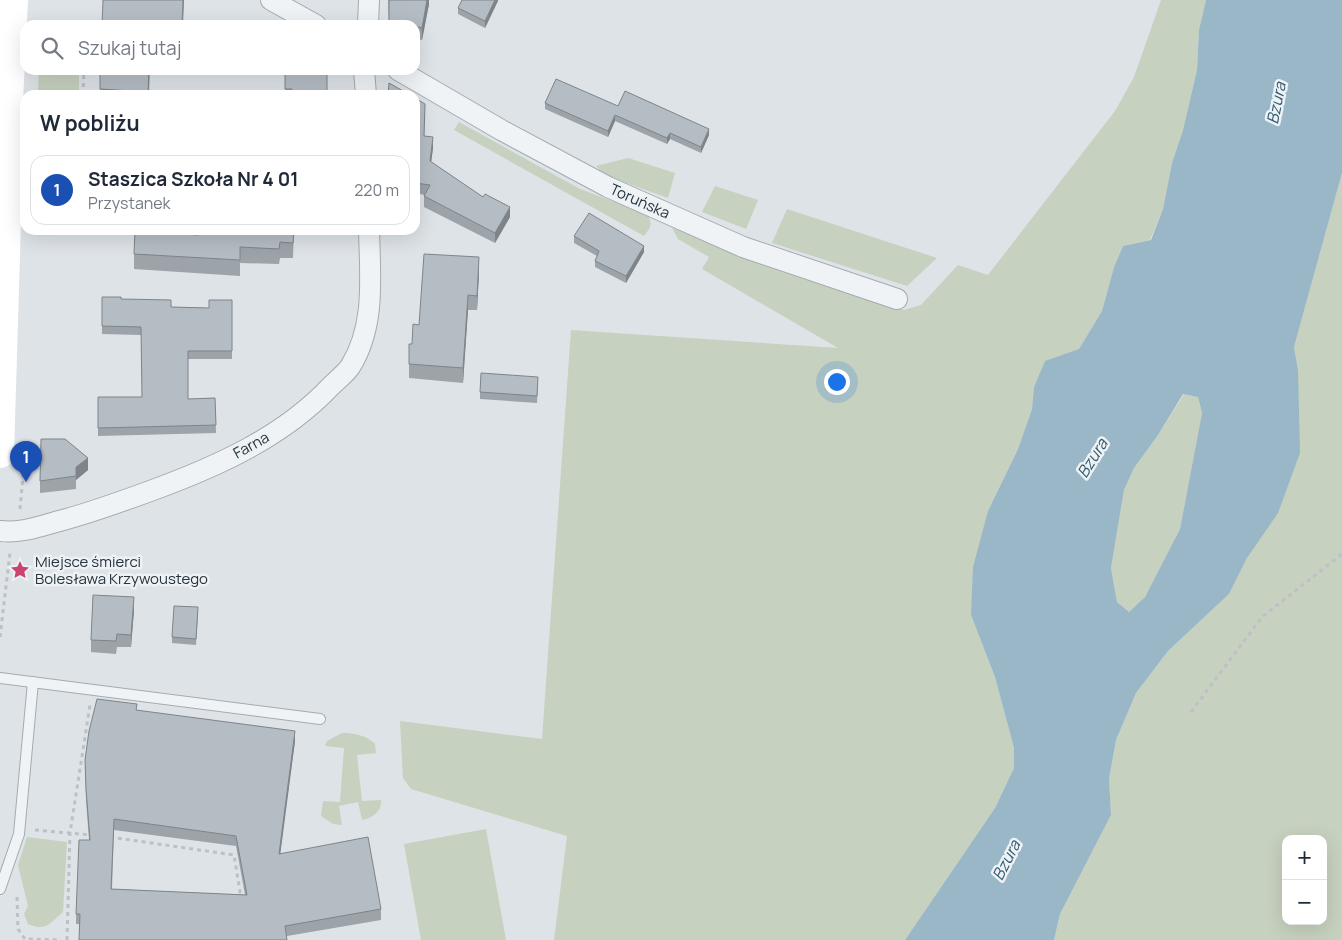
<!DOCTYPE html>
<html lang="pl">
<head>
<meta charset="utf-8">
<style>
	:root { --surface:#fff; --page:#f6f6f7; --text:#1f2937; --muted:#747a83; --line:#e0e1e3; --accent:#b45309 }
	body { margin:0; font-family:Manrope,sans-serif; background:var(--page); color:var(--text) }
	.controls { position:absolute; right:15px; bottom:15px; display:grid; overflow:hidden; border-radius:10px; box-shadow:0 5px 20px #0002 }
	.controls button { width:45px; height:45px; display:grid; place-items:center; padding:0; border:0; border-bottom:1px solid var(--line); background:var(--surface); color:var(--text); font:25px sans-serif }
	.you { position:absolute; left:836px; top:381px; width:18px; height:18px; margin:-12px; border:4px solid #fff; border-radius:50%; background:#1a73e8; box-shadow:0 0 0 8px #1a73e833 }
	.badge { display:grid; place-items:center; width:32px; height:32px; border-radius:50%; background:var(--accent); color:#fff; font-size:16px; font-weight:700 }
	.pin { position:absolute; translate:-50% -41px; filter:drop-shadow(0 1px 2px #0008) }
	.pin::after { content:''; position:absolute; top:26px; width:18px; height:15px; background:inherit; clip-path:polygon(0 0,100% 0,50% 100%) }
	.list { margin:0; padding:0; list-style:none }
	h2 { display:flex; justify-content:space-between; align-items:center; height:65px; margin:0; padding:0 20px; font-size:21px }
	h2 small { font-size:16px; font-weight:400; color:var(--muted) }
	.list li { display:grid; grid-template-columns:32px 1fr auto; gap:15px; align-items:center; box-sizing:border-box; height:70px; margin:0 10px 10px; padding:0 10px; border:1px solid var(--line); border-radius:15px }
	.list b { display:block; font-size:19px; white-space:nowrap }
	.list p { margin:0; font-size:16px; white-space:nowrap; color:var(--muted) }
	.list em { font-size:16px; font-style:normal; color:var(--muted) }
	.icon { flex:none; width:28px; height:28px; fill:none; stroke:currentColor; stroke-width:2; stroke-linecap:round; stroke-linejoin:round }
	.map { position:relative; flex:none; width:1342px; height:940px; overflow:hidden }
	.search { position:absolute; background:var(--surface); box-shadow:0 5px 20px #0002; left:20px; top:20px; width:400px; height:55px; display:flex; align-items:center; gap:12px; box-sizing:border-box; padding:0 18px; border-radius:15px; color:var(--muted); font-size:19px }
	.panel { position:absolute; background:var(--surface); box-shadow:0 5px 20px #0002; left:20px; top:90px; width:400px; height:145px; border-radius:15px }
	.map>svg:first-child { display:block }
	.green { fill:#c7d1bf; fill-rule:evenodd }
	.water { fill:#99b7c7; fill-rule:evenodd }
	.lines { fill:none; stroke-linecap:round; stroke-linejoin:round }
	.lane-casing { stroke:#a3abb1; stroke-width:12 }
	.street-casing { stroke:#a3abb1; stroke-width:22 }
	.path { stroke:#bcc1c6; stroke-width:3; stroke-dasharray:4 4; stroke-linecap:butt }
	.lane { stroke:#f0f3f6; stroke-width:10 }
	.street { stroke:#f0f3f6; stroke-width:20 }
	.secondary { stroke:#fff; stroke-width:28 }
	.wall { fill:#9ca3a9; fill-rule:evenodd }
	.shaded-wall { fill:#7f8489 }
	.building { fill:#b5bdc4; stroke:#7f8489; fill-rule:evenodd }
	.labels { text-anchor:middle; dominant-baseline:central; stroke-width:5; stroke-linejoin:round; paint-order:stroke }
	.street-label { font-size:15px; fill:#27333e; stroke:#edf2f5 }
	.poi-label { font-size:15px; fill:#27333e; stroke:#edf2f5; text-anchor:start }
	.water-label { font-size:16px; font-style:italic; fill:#325971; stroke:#edf2f5 }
</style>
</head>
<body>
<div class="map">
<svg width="1342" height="940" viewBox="0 0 1342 940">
	<rect width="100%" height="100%" fill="#dee3e7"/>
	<g class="green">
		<polygon points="1161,0 1206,0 1199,30 1197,70 1183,130 1172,163 1163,209 1150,240 1123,246 1114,267 1102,311 1079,349 1045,362 1034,387 1032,409 1018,449 988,511 971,615 995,677 1014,748 1014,768 995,808 905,940 554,940 567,836 411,789 403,778 400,721 542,739 571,330 838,348 702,269 709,257 678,239 672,228 904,310 921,305 958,265 988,275 1115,111 1134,77"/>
		<polygon points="39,70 79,70 79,92 38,91"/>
		<path d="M459,122L580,189L647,214C653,224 651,227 644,236L454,130Z"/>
		<polygon points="628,158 675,173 668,198 604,175 596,166"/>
		<path d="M1342,173V940H1054L1060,914L1111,815L1109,779L1116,740L1136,693L1168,651L1229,594L1247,558L1298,411V370L1294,347ZM1286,839H1323V921H1286Z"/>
		<polygon points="715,186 758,200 746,229 702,212"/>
		<polygon points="787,209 937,258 907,286 772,243"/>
		<polygon points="1184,394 1198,397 1202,413 1180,529 1145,597 1129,612 1117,602 1111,568 1124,490 1134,468 1158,435"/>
		<path d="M342,733C354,733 366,735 375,744L376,753L357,755L362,801L381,800C382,812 372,818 362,820L358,802L339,806L342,825L333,824L321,816L323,801L340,802L344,748L325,746L327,741Z"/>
		<polygon points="486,829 506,940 421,940 404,844"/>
		<path d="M27,837L67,842L63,912C50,923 46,932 28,924L24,914L28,906L18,865Z"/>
	</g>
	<path class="water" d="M1206,0H1342V173L1294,347L1298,370L1300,453L1278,513L1247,558L1229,594L1168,651L1136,693L1116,740L1109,779L1111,815L1060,914L1054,940H905L995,808L1014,768V748L995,677L971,615L973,567L988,511L1018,449L1032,409L1034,387L1045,361L1079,349L1102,311L1114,267L1123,246L1151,240L1163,209L1172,163L1183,130L1197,70L1199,30ZM1183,394L1198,397L1202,413L1180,529L1145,597L1129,612L1117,602L1111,568L1124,490L1134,468L1158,435Z"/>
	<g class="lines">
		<g class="lane-casing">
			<g id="lane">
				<polyline points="0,678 320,719"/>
				<polyline points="0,889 19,834 33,682"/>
			</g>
		</g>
		<g class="street-casing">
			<g id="street">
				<polyline points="271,0 316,25"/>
				<polyline points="368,25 369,0"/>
				<polyline points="364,70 366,95"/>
				<polyline points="398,70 503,131 608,187 743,247 897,299"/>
				<path d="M0,531C21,534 43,525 63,520C93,512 123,501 153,490C218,466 283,437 331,386C337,380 345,374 350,367C376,326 370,276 369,230"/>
			</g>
		</g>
		<g class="path">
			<polyline points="83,95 84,70"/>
			<polyline points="20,509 24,465"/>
			<polyline points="0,637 10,553"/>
			<polyline points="1191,712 1262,617 1342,554"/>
			<polyline points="35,830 91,835"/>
			<polyline points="110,837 234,855 241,898"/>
			<polyline points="17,897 18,929 25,939 61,940"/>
			<polyline points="67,940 70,833 90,705"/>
		</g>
		<use href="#lane" class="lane"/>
		<use href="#street" class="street"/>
		<polyline class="secondary" points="0,454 9,156 8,120 14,0"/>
	</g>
	<g class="wall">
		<polygon points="388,0 429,0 429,4 422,40 415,39 415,25 389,25"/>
		<polygon points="498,0 485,28 458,14 458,8"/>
		<polygon points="100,70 163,70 163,72 150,71 149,95 100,95"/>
		<polygon points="285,70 327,95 285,95"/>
		<polygon points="415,98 425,114 424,136 433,148 431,162 510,217 495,243 424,207 424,196 425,195 415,193"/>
		<polygon points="545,103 618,106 709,135 701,153 670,139 667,144 615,121 608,137 545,109"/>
		<polygon points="294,230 293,258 280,258 279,264 240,263 240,276 134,269 134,254 198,235"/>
		<polygon points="574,236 644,252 626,283 595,267 595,261 597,256 574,243"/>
		<polygon points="479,272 477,310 468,310 463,383 409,378 409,364 412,344 419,325"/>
		<polygon points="102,297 121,299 171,307 209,308 232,300 232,359 188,359 188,399 215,398 216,433 98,436 98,397 142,397 141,335 102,334"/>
		<polygon points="538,383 537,403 480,399 480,392"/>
		<polygon points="88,470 76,480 76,489 40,493 40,481"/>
		<polygon points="134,610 131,647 117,647 116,654 91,652 91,640"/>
		<polygon points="198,614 196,645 172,643 172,637"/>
		<path d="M137,710L295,741L280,853L381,909V920L287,936L76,924V914L89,840L86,800L85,760ZM114,830L236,846L245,895L112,889Z"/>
	</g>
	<g class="shaded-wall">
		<polygon points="183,0 184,0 183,25 182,25"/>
		<polygon points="427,0 429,0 429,4 422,40 422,28"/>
		<polygon points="495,0 498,0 498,1 485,28 485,21"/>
		<polygon points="615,115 615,121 608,137 608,131"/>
		<polygon points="709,129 709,135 701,153 701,147"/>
		<polygon points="670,133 670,139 667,144 667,138"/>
		<polygon points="433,137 433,148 430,171 430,161"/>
		<polygon points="510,207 510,217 495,243 495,233"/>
		<polygon points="644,246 644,252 626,283 626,276"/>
		<polygon points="479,257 479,272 477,310 477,296"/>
		<polygon points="468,295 468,310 463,383 463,368"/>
		<polygon points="88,458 88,470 76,480 76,467"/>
		<polygon points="134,597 134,610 131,647 131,635"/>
		<polygon points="295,731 295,741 279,864 279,854"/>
	</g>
	<g class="building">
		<polygon points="103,0 183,0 182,25 102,25"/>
		<polygon points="389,0 427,0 422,28 415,26 415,25 407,25 389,22"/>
		<polygon points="462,0 495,0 485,21 458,8"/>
		<polygon points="100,70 149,70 148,92 100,89"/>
		<polygon points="285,70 327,70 327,95 292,95 292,89 285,89"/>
		<polygon points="556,79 618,106 625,91 709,129 701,147 670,133 667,138 615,115 608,131 545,103"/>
		<polygon points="389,83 410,95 388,95"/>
		<polygon points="415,98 425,104 424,136 433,137 430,161 483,197 485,194 510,207 495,233 424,196 430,185 415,183"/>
		<polygon points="589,213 644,246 626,276 595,261 599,251 574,236"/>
		<polygon points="198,230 294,230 293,243 280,242 279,249 240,247 240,260 134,254 135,231 198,235"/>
		<polygon points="424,254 479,257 477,296 468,295 463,368 409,364 409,344 412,344 413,324 419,325"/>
		<polygon points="102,297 121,297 121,299 171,300 171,307 209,308 209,300 232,300 232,351 188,351 188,399 215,398 216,425 98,428 98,397 142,397 141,327 102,326"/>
		<polygon points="481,373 538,377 537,396 480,392"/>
		<polygon points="41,439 65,439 88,458 76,467 76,476 40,481"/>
		<polygon points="93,595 134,597 131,635 117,634 116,641 91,640"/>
		<polygon points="174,606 198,607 196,639 172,637"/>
		<path d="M97,699L137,704L136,710L295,731L279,854L368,837L381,909L285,926L287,940H79L80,914H76L79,840H90L86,789L85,760L89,731ZM114,819L236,836L247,895L111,889Z"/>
	</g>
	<defs>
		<g id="sight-bare" transform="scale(1.5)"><path d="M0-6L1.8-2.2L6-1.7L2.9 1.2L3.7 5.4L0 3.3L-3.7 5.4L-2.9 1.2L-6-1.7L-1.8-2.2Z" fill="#cb446f" stroke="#edf2f5" stroke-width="2.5" paint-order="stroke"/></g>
	</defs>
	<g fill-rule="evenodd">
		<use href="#sight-bare" x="20" y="570"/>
	</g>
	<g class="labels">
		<g class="street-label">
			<text transform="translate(640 201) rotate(24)">Toruńska</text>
			<text transform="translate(251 445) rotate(-29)">Farna</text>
		</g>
		<g class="poi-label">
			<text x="35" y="561">Miejsce śmierci<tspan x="35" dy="17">Bolesława Krzywoustego</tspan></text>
		</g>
		<g class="water-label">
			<text transform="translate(1276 103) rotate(-79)">Bzura</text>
			<text transform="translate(1092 458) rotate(-58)">Bzura</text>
			<text transform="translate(1006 860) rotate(-63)">Bzura</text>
		</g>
	</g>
</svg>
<div class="controls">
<button>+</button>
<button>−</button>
</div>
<div class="you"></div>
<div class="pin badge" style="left:26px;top:482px;background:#1a4fb4">1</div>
<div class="search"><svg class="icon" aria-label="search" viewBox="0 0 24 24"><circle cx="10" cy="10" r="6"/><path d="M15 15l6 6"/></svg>Szukaj tutaj</div>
<section class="panel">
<h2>W pobliżu<small></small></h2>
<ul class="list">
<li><span class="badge" style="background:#1a4fb4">1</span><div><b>Staszica Szkoła Nr 4 01</b><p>Przystanek</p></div><em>220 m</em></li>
</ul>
</section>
</div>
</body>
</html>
